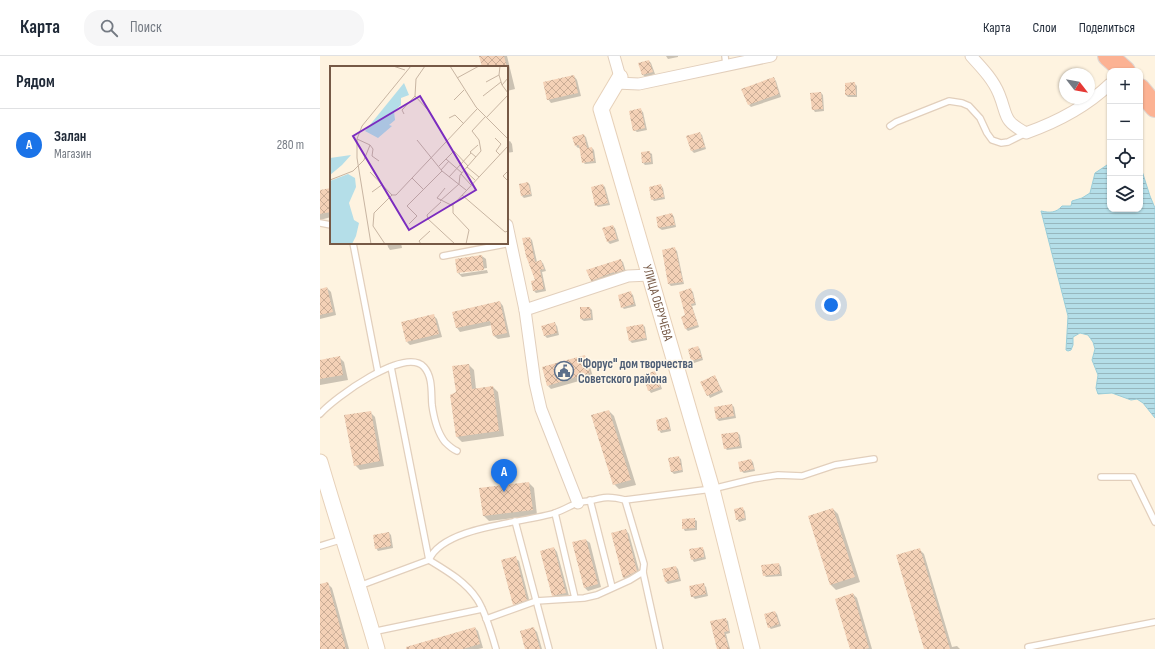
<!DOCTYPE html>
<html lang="ru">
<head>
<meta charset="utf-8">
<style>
	:root { --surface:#fff; --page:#f6f6f7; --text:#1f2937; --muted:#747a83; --line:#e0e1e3; --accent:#1a73e8 }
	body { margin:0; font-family:"Sofia Sans Condensed",sans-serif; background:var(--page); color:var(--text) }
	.controls { position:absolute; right:12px; top:12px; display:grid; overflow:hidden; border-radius:8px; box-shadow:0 1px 3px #0004 }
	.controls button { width:36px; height:36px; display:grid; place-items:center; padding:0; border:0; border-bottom:1px solid var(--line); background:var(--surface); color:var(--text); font:20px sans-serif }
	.compass { position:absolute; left:739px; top:12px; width:36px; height:36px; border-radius:50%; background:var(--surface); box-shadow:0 1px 3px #0004; rotate:121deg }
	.you { position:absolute; left:511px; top:249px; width:14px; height:14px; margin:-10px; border:3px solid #fff; border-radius:50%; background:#1a73e8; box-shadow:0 0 0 6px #1a73e833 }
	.badge { display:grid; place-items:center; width:26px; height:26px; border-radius:50%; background:var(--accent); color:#fff; font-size:13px; font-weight:700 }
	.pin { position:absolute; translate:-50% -33px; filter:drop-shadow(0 1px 2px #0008) }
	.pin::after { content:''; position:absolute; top:21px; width:14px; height:12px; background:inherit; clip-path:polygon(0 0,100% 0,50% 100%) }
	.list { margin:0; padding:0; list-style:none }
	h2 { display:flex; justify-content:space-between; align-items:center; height:52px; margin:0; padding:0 16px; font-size:17px }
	h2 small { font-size:13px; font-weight:400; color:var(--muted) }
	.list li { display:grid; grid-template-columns:26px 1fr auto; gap:12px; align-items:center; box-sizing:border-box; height:72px; padding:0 16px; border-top:1px solid var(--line) }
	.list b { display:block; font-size:15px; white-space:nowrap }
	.list p { margin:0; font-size:13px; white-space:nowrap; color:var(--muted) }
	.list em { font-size:13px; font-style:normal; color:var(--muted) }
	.icon { flex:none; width:22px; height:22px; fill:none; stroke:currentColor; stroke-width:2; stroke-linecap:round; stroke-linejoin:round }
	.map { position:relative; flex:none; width:835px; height:593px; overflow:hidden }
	header { display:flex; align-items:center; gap:24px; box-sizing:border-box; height:56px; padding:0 20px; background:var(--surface); border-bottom:1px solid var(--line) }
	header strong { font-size:19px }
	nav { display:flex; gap:22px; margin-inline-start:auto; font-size:14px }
	.search { width:280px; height:36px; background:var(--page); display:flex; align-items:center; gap:10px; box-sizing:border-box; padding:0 14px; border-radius:16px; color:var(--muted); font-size:15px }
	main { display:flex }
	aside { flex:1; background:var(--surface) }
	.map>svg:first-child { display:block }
	.water { fill:url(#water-rules); stroke:#9aceda }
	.shadow { fill:#0003 }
	.building { fill:url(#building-cross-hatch) }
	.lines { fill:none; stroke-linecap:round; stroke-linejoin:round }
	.lane-casing { stroke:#e2cfbc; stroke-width:8 }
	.street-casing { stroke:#e2cfbc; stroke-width:13 }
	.secondary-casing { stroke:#e7d1b9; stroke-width:17 }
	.highway-casing { stroke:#ded7d3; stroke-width:22 }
	.lane { stroke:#fff; stroke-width:5.5 }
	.street { stroke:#fff; stroke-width:11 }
	.secondary { stroke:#fff; stroke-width:15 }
	.highway { stroke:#fcb293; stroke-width:20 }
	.labels { text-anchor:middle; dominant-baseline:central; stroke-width:3; stroke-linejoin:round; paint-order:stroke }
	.street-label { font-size:13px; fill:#765946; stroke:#fff7e8 }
	.service-label { font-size:13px; font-weight:bold; fill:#4e5e75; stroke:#fff7e8; text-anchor:start }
	.inset-road { fill:none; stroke:#c8b5a2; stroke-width:1 }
	.view { fill:#7b2cbf; fill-opacity:0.15; stroke:#7b2cbf; stroke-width:2 }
	.inset-edge { fill:none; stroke:#765946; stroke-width:2 }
</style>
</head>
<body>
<header>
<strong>Карта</strong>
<div class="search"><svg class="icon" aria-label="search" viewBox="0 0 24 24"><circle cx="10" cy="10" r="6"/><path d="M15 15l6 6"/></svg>Поиск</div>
<nav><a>Карта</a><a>Слои</a><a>Поделиться</a></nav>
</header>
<main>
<aside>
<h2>Рядом<small></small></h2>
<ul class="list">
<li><span class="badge">A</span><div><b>Залан</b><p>Магазин</p></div><em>280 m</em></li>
</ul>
</aside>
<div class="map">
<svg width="835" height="593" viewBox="0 0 835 593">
	<defs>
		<pattern id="water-rules" width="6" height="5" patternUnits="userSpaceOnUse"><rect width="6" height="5" fill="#b4dee8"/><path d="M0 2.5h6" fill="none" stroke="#97b7be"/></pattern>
		<pattern id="building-cross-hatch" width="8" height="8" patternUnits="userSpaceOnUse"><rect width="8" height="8" fill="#f4d1b6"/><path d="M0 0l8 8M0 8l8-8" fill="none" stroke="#caad96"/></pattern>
	</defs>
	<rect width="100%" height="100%" fill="#fef3e0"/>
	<path class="water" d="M820,98L822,115L830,140L835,152V362L823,347L817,343L811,344L792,337L778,338L776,332L778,319L772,304L775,293L773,286L768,279L760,277L753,281V289L751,294L748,295L746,294L748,260L721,155C730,157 736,157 742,150H751L752,145L762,142L770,137L775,117L790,107V153H820Z"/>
	<g class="shadow">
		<polygon points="160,0 187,0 195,33 187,35 187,11 163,11"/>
		<polygon points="346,0 358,0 358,1 348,3"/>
		<polygon points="329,5 331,7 335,18 325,21 323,19"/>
		<polygon points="254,20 257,24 261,40 231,47 228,43"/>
		<polygon points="454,22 456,25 461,41 431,51 429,49"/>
		<polygon points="535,28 537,30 537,41 528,41 526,39"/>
		<polygon points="501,37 503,39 504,55 495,56 493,53"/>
		<polygon points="320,54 323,56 327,74 317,76 314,74"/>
		<polygon points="380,77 382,79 386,93 374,97 372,95 368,81"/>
		<polygon points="263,79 266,81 269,92 272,92 274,94 276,107 265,108 263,106 261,91 258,92 256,90"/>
		<polygon points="190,85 192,88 193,96 187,97 187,86"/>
		<polygon points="329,96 332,98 333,108 325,109 323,107"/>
		<polygon points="208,127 210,129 212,140 204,142 202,140 200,129"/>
		<polygon points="283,129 285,131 290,149 278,151 276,149"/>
		<polygon points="341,130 343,132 345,143 334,145 332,143"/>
		<polygon points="11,133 11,161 0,164 0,135"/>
		<polygon points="352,158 354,161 356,171 342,174 339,172 337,162"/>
		<polygon points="292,170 295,172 299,185 290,188 288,186 283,173"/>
		<polygon points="210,182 212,184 217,206 220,205 223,207 226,215 222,216 226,235 216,237 214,235 216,225"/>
		<polygon points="67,187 81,187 82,192 70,194 68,191"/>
		<polygon points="354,192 357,195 364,228 351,230 349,228 343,194"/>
		<polygon points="162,200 166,203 167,212 140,216 140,218 167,214 168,217 142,221 138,217 136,204"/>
		<polygon points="300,204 303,206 306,216 297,219 296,218 274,227 271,224"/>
		<polygon points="7,232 11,236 16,259 0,263 0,234"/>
		<polygon points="371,234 373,236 376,249 372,250 379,271 368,275 366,273 362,261 366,260"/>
		<polygon points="310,236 313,239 316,250 304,253 302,251"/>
		<polygon points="180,246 183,250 190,281 178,283 174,280 172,269 140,276 137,272 133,257"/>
		<polygon points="270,252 272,254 273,264 264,265 261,263"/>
		<polygon points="113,259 117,263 122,281 90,289 87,286"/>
		<polygon points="234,267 237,270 239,279 227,282 225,280"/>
		<polygon points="323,269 325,271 327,284 312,287 310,285"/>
		<polygon points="378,291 380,293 383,304 374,307 372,304"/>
		<polygon points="265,300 268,304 273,321 231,333 228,330"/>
		<polygon points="19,301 24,306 28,324 0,329 0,305"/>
		<polygon points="149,309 154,314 156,333 173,331 178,336 184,380 142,386 137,381 137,337"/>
		<polygon points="335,316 337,319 342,333 331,337 329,334"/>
		<polygon points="395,320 403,336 390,342 382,326"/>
		<polygon points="412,349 414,351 416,362 399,365 397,363"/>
		<polygon points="289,355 294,360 316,429 299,433 294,428"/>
		<polygon points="50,356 55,361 64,410 40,414 35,409"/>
		<polygon points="347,362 349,365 351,375 341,377 339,374"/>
		<polygon points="417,377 420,379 422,392 407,394 405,392"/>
		<polygon points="358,401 361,403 363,416 354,418 352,416"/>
		<polygon points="431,404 433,406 435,415 424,417 421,415"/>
		<polygon points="209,427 214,432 217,459 169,465 164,460 161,433"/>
		<polygon points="422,452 425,455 426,464 419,466 417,463"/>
		<polygon points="513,453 518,458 540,526 516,534 511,529 490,460"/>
		<polygon points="374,463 377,465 377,474 365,475 363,472"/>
		<polygon points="306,474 309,478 320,518 307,525 304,522 292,478"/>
		<polygon points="69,477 71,479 73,492 58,495 56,492"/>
		<polygon points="266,484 270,487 281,531 268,535 264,531"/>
		<polygon points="234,492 237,496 249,540 236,543 233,539"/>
		<polygon points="382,492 384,494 386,503 374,506 372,503"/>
		<polygon points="599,493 604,498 632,591 637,590 640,593 608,593"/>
		<polygon points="195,502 199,505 210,547 198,552 194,548"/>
		<polygon points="459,508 461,511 462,520 446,521 444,519"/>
		<polygon points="356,511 358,513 361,525 348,528 346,526"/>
		<polygon points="7,527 12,532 29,593 0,593 0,529"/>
		<polygon points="383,528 386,531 388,540 375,543 372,540"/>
		<polygon points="533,538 537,542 552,593 531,593"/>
		<polygon points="455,556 457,558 461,570 451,573 449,571"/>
		<polygon points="405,563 408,565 410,577 406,578 410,593 399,593"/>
		<polygon points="155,572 158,575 163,592 158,593 99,593"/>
		<polygon points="213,572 217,576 222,593 206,593"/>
	</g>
	<g class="building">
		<polygon points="159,0 184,0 187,11 162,11"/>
		<polygon points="329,4 333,16 322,19 318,7"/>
		<polygon points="254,19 258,37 227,44 223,26"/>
		<polygon points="454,21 459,38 428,49 421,33"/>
		<polygon points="535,26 536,39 525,39 525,27"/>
		<polygon points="501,36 503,53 492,54 490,37"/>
		<polygon points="321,52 325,72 313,75 309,55"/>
		<polygon points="380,76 385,91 371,95 366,80"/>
		<polygon points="264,78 267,92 272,91 274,105 262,107 259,89 255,90 252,81"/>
		<polygon points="330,95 331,106 322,107 321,96"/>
		<polygon points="208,126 211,138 201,140 199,128"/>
		<polygon points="283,128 288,147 275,150 271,131"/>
		<polygon points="341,128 344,141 331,144 329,131"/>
		<polygon points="11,132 11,156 0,158 0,134"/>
		<polygon points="352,157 355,169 338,172 336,161"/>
		<polygon points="293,169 297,183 287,186 282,172"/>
		<polygon points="210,181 215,206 221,204 224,213 220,214 224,233 213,235 211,225 215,224 206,200 202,182"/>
		<polygon points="355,191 363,226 348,228 342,194"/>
		<polygon points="162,199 164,214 137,217 135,203"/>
		<polygon points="301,203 304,214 294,217 294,216 271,225 266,214"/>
		<polygon points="7,231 13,256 0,259 0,233"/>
		<polygon points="371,232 375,247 371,248 378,269 365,273 361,261 365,259 359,236"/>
		<polygon points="311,235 314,248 301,252 298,239"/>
		<polygon points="180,245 187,277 173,280 170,265 136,272 132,256"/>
		<polygon points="260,251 270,251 271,262 260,263"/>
		<polygon points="114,258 119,278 86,286 81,266"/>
		<polygon points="235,266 237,277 224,280 221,270"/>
		<polygon points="323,268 326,282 309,285 306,271"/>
		<polygon points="378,290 382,302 371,305 368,293"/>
		<polygon points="265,299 270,317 227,330 222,311"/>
		<polygon points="20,300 23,319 0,323 0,304"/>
		<polygon points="149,308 152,333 173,330 179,375 136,381 130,339 136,336 132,310"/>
		<polygon points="335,315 340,331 328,335 323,319"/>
		<polygon points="395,319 401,334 387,340 380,326"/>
		<polygon points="412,348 414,360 396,363 394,351"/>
		<polygon points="289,354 311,424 293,429 271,359"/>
		<polygon points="51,355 60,405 34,410 24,359"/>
		<polygon points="347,361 350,373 338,375 336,364"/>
		<polygon points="418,376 420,390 404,393 401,378"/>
		<polygon points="359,400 362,414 351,416 348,402"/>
		<polygon points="431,403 434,413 420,416 418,406"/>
		<polygon points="209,426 213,454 163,460 159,432"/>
		<polygon points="423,451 425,462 416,464 414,453"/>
		<polygon points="513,452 535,521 510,529 488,460"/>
		<polygon points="375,462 375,472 362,473 362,463"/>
		<polygon points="306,473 317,515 303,522 291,477"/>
		<polygon points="69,476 71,490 55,493 53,479"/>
		<polygon points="266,483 278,528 264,532 252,486"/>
		<polygon points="234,491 246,537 232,540 220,495"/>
		<polygon points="383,491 384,501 371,504 369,493"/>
		<polygon points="600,492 630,593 604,593 576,499"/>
		<polygon points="196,500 207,544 193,549 181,504"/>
		<polygon points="459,507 460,518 443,520 441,509"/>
		<polygon points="356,510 359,523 345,526 342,513"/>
		<polygon points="8,526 26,593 0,593 0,528"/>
		<polygon points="384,527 386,538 371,541 369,530"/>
		<polygon points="533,537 549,592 545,593 530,593 515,543"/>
		<polygon points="455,555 459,568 448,572 444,558"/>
		<polygon points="406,562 409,575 404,576 409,593 397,593 390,565"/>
		<polygon points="155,571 160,588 143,593 86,593 86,591"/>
		<polygon points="214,571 220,593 205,593 200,575"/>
	</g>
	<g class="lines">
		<g class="lane-casing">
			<g id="lane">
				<polyline points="405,0 406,9"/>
				<polyline points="570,70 576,66 629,45 642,47 649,50 660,62 667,77 672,84 681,87 688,86 706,77"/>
				<polyline points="0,167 11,169"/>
				<polyline points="33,187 58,316"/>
				<polyline points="123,200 191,187"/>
				<path d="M71,311L109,504C127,515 146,526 157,543C165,555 172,579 176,593"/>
				<path d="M0,358C14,342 85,290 104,311C113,321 111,337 112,349C114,363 117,376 125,386C129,390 132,393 137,395"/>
				<polyline points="781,421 813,421 835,466"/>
				<polyline points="270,444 292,531"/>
				<polyline points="305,444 324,508 323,516 340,593"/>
				<polyline points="235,457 255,542"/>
				<polyline points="195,465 229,593"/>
				<polyline points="0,490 23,483"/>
				<path d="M39,530L109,504C123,470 204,467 235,457C243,454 250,450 257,447C261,446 265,445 269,445C284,441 290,440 305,444L392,433L433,423L458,419L482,420L515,409L554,403"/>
				<polyline points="166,563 216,545 264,542 277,539 310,524 323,516"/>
				<polyline points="52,576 162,553"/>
				<polyline points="708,591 835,566"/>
			</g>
		</g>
		<g class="street-casing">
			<g id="street">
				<polyline points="294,0 300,21"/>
				<path d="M651,0C661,11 673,23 679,38C688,60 682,64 706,77C737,66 766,51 790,28"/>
				<polyline points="296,27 319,28 451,0"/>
				<polyline points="187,169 205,254 215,327 221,353 258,447"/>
				<polyline points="205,254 308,220 330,219"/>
			</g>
		</g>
		<g class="secondary-casing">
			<g id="secondary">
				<path id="s1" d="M300,21L281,53L392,433L432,593"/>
				<path d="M0,406C18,468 39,530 57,593"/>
			</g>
		</g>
		<g class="highway-casing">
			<g id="highway">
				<polyline points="788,0 805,15"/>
				<polyline points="820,33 835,51"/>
			</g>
		</g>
		<use href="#lane" class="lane"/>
		<use href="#street" class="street"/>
		<use href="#secondary" class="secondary"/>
		<use href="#highway" class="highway"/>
	</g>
	<defs>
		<g id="civic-ring" transform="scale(1)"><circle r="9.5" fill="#fff7e8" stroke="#5c6f8a" stroke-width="1.5"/><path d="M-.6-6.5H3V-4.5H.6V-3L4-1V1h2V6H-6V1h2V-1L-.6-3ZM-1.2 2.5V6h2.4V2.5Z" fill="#5c6f8a"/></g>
	</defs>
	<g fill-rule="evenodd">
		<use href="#civic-ring" x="244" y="315"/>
	</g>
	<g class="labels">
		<g class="street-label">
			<text stroke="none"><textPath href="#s1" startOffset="239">УЛИЦА ОБРУЧЕВА</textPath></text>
		</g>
		<g class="service-label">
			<text x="258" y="308">"Форус" дом творчества<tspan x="258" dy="15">Советского района</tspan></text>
		</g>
	</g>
	<g transform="translate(10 10)">
		<rect width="178" height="178" fill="#fef3e0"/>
		<path d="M74,17L79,29L71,32V39L64,45L65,54L59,59L62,60L48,72L35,65ZM21,89L12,99L0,109V92ZM18,108L25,112L26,121L19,137L24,154L29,157L26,170L22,178H0V115Z" fill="#b4dee8"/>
		<path class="inset-road" d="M63,0L75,4M120,0L146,41L178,73M170,0L169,9L172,19M127,12L149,0M178,12L172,19L178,27M156,16L169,9M85,30L86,13L95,0M153,30L171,16M124,34L134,24M74,48L72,44L85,30L98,44M119,52L125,49L134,58M156,52L178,29M165,72L171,78L166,85L170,89M87,74L112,105L136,124M40,79L43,83L42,90L49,95M146,91L140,86L148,79M116,93L132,107M109,100L124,85L138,100M137,101L149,111M111,104L119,95M134,104L145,114M178,105L173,110L178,115M40,106L62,129M131,108L141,119M119,111L141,87M82,112L94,124M0,114L23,105L34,94L40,79L27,73M115,122L107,132L123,140M42,126L53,118M132,129L175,166L178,165M110,135L129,118L130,109L151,85L149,74L142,65L155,51M111,136L97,149L98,153L125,178M79,158L87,150L77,140L112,105M41,178L27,92V73L32,60L81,0M55,178L43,160L44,147L62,129H66L147,43M91,178L89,175L100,165M136,178L139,164L123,147V139L178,80"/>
		<path class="view" d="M90,30L146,124L79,164L23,70Z"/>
		<rect width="178" height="178" class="inset-edge"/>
	</g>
</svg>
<div class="controls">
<button>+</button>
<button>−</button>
<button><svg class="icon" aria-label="locate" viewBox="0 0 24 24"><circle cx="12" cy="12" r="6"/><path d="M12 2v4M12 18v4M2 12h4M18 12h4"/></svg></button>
<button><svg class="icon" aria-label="layers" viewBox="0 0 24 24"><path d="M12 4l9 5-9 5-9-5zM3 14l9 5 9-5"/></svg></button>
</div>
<svg class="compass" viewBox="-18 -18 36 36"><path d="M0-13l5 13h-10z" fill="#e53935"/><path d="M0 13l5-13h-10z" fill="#747a83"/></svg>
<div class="you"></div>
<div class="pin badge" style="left:184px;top:436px">A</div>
</div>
</main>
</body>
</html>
